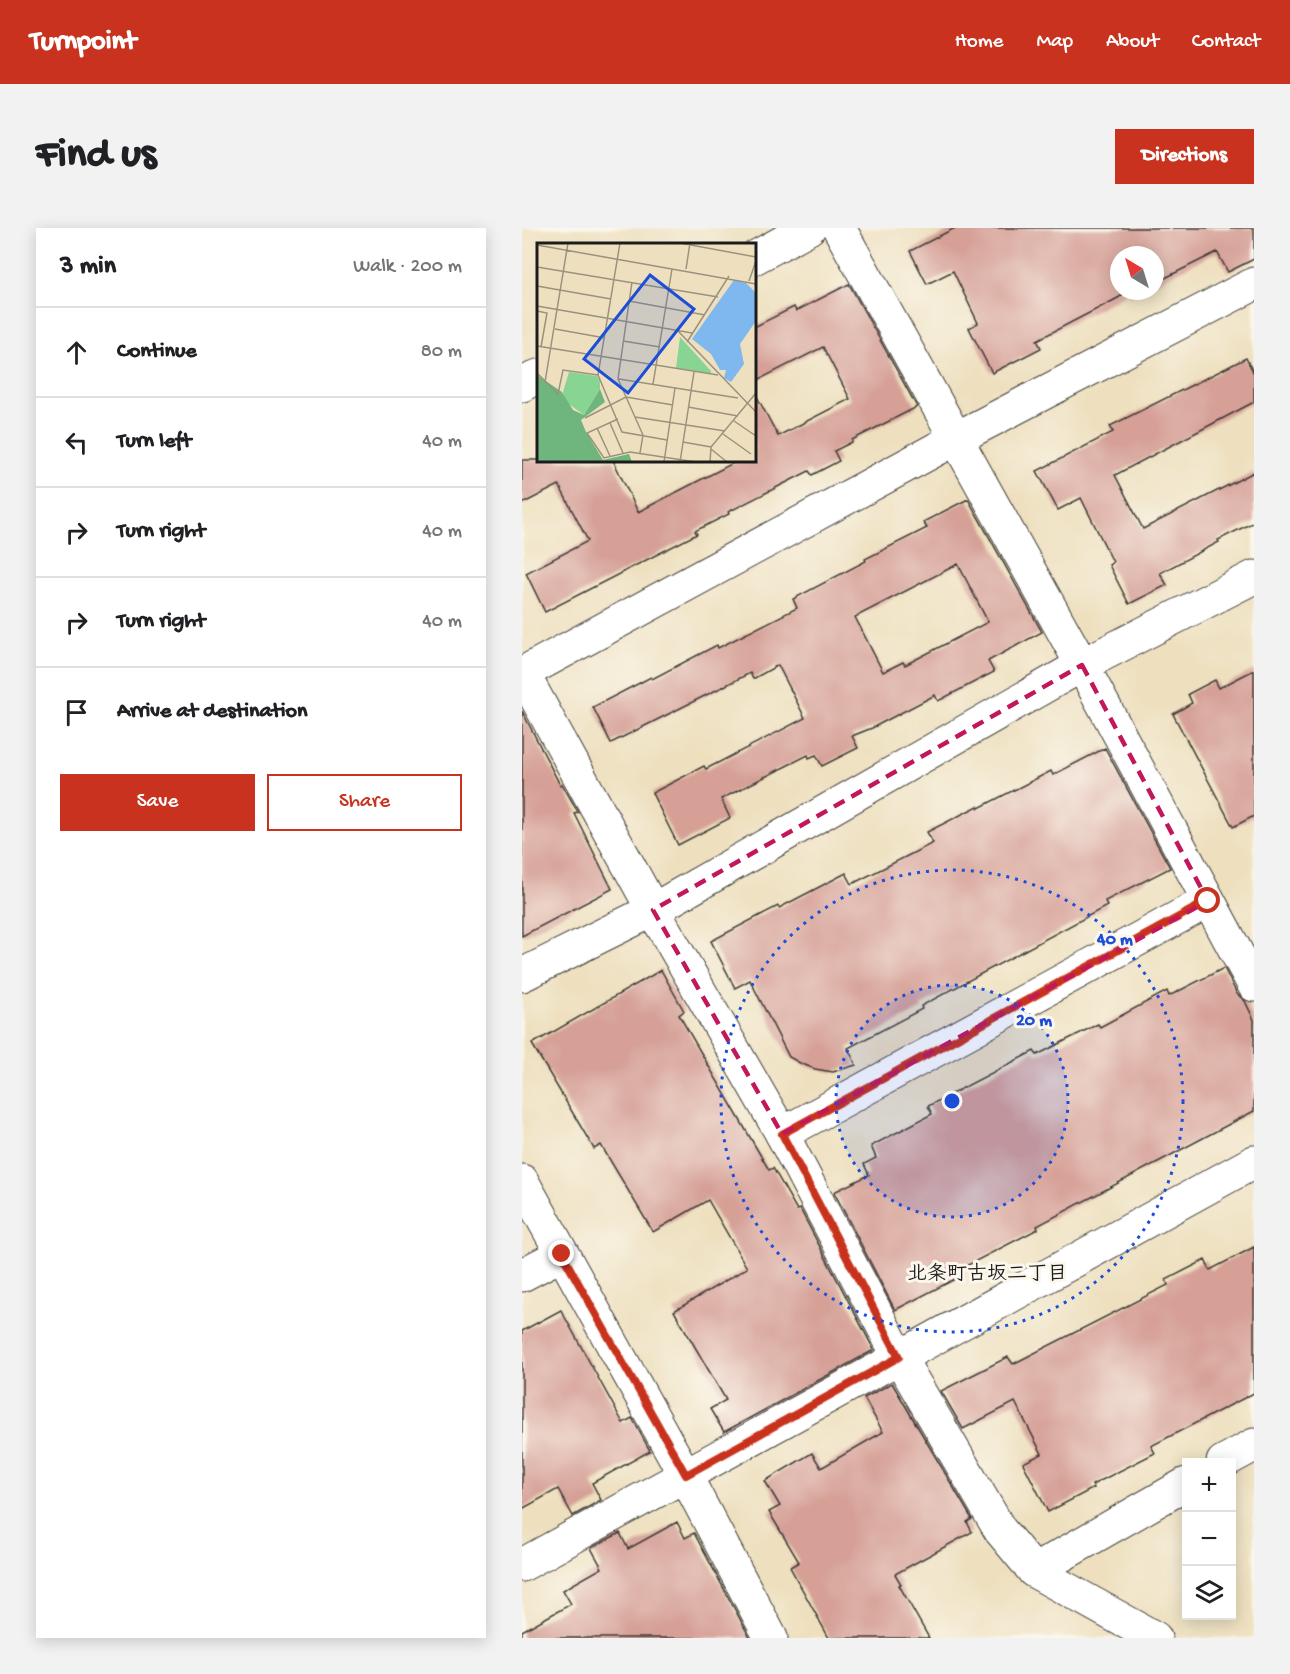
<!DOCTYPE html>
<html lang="en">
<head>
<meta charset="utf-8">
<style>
	:root { --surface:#fff; --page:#f2f2f2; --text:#202124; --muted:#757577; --line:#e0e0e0; --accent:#c8321e }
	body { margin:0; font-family:"Gochi Hand","Klee One",sans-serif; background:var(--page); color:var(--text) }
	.controls { position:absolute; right:18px; bottom:18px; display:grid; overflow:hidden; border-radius:0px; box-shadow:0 3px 15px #0003 }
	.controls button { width:54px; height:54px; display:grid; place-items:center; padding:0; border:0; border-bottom:2px solid var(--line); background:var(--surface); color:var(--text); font:30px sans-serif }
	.compass { position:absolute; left:588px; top:18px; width:54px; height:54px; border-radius:50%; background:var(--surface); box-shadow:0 3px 15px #0003; rotate:322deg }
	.stop { position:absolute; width:18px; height:18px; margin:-14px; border:4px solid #c8321e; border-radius:50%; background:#fff }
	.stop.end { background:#c8321e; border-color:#fff; box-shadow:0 2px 6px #0008 }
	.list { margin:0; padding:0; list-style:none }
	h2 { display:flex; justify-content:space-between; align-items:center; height:78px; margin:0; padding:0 24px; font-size:26px }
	h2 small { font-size:20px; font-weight:400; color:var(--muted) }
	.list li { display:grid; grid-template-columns:39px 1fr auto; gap:18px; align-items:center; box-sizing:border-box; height:90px; padding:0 24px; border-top:2px solid var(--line) }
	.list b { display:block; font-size:22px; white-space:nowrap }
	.list em { font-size:20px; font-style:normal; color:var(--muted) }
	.actions { display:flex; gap:12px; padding:18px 24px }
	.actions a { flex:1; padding:14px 0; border:2px solid var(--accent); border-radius:0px; text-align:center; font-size:21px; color:var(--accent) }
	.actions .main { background:var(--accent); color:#fff }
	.icon { flex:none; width:33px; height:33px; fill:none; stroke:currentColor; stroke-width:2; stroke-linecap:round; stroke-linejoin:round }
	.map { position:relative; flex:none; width:732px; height:1410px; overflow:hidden; border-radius:0px }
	header { display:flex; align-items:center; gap:36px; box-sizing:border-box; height:84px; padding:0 30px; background:var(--accent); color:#fff }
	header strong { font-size:28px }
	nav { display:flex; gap:33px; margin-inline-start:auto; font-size:21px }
	.intro { display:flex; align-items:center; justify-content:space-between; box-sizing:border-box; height:144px; padding:0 36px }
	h1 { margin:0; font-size:42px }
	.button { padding:15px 27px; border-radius:0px; background:var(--accent); color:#fff; font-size:21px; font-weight:700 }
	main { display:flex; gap:36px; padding:0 36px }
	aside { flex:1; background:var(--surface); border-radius:0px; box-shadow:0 3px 15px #0003 }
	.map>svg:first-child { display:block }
	.building { fill:#d6a097; fill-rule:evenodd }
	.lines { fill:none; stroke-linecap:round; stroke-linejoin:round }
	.minor-casing { stroke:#3c3934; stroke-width:35 }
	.minor { stroke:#fff; stroke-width:33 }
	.route { stroke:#c8321e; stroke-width:8 }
	.marked { fill:none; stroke:#c2185b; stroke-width:4.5; stroke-dasharray:12 8; stroke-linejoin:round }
	.ring { fill:none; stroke:#1d4ed8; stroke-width:3; stroke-dasharray:3 6 }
	.labels { text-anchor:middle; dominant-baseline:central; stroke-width:6; stroke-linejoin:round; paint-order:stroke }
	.neighbourhood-label { font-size:20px; font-weight:bold; fill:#1c1c1c; stroke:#fbf7ec }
	.inset-road { fill:none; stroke:#9a927e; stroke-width:1.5 }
	.view { fill:#1d4ed8; fill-opacity:0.15; stroke:#1d4ed8; stroke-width:3 }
	.inset-edge { fill:none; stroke:#1c1c1c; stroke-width:3 }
	.centre { fill:#1d4ed8; stroke:#fbf7ec; stroke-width:3 }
	.ring-label { font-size:18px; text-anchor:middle; font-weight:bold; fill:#1d4ed8; stroke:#fbf7ec; stroke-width:6; stroke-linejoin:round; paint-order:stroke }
</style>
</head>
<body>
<header>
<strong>Turnpoint</strong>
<nav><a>Home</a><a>Map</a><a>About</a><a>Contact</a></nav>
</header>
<div class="intro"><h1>Find us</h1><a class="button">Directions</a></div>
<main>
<aside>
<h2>3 min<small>Walk · 200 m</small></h2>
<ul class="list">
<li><svg class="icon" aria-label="ahead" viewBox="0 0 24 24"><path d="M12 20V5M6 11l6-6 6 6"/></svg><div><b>Continue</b></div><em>80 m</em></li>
<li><svg class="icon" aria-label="left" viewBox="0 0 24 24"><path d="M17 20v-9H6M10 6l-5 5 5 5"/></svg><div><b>Turn left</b></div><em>40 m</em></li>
<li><svg class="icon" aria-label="right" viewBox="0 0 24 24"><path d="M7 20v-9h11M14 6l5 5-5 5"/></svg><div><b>Turn right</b></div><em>40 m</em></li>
<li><svg class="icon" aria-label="right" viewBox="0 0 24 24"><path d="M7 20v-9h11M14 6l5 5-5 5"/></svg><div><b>Turn right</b></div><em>40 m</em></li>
<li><svg class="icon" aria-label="arrive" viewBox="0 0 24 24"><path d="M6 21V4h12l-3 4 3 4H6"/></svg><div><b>Arrive at destination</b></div></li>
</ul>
<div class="actions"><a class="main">Save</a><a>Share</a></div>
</aside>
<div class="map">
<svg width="732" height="1410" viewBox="0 0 732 1410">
	<rect width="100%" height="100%" fill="#fbf7ec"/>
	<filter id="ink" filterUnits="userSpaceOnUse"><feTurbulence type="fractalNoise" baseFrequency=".0167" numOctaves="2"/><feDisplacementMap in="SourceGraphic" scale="12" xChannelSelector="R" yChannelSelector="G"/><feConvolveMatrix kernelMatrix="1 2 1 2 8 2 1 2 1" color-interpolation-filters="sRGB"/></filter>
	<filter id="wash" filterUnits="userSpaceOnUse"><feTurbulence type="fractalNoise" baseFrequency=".008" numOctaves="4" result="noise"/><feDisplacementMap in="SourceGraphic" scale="24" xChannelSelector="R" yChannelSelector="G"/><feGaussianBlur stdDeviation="1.35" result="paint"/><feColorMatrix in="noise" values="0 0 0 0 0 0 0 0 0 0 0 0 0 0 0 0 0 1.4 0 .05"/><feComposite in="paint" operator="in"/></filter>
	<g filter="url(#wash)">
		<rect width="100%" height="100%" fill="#eee0bf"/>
		<g id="blocks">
			<g class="building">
				<polygon points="433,0 732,0 732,31 706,44 695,24 633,55 633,27 597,27 597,63 618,63 608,68 605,63 596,70 515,112 519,120 470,145 447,100 456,95 431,43 405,56 388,23"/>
				<polygon points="327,56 395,179 330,212 330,214 312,223 317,233 290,247 287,243 206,284 207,286 173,303 175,306 23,384 4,345 66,313 37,257 0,276 0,232 91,232 116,284 217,232 232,232 232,163 256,208 328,171 301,119 232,154 232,99 272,79 274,83"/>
				<polygon points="724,130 732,146 732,174 593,247 621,301 732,244 732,294 696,312 697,314 638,345 645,357 607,376 587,337 591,334 559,270 536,282 515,243 591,204 588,198"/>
				<path d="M446,271L520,404L466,433L472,444L416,473L413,467L350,500L330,508L336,520L300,538L294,527L287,530L286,527L199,571L208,590L156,617L130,565L182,538L184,541L283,490L256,437L231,451L228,445L89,515L71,479L129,449L130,451L195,417L196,420L275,380L271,371L344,333L343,331L405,300L401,294ZM436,336L466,394L383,437L381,434L361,444L333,389Z"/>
				<polygon points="732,442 732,588 711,599 651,486 670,475 666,466 693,452 697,460"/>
				<polygon points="0,483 38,557 40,556 56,584 52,585 90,661 0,708"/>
				<polygon points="583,520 648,640 583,673 585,678 399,778 400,781 326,820 334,837 311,844 293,841 278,835 267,829 228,752 213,760 189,713 256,678 257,680 324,645 330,656 411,615 405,604 456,578 457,580 529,543 531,547"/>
				<polygon points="702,740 715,766 723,773 732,792 732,883 515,998 516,1001 438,1041 441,1047 373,1082 312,964 347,947 342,936 354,930 349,918 410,886 406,878 512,823 515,827 576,796 578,799 645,763 647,768"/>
				<polygon points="139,742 162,783 157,787 247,942 251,940 275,982 278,981 352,1122 202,1204 188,1181 204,1172 152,1083 225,1040 186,972 131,1004 79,917 72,921 10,816"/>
				<polygon points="732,1019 732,1165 629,1218 633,1225 570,1257 572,1260 526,1284 501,1235 520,1226 493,1174 441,1201 419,1163 486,1129 491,1136 646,1057 644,1052 683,1032 688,1042"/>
				<polygon points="39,1082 101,1195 110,1190 128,1223 70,1255 79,1272 51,1288 36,1261 0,1281 0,1103"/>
				<polygon points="370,1155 450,1291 445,1294 450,1304 373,1346 379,1356 377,1357 407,1410 307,1410 268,1339 277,1334 247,1284 258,1278 243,1253 290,1225 299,1240 361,1204 342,1170"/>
				<polygon points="155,1294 163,1310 172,1305 228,1410 0,1410 0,1403 49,1376 41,1362 80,1340 69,1320 98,1305 106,1321"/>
			</g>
		</g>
	</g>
	<g filter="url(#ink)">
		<use href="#blocks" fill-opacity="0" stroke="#3c3934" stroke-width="1.5"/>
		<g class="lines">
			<g class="minor-casing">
				<g id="minor">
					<polyline points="317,0 560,437 732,757"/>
					<polyline points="232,30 287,0"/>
					<polyline points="0,157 16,148"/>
					<polyline points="0,444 131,682 260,906 377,1129 478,1302 512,1343 633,1410"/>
					<polyline points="1,445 435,210 732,56"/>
					<polyline points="0,747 131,682 560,437 732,349"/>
					<polyline points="260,906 686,673"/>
					<polyline points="0,953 163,1247 249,1410"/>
					<polyline points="0,1047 40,1026"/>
					<polyline points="701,1234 732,1217"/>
					<polyline points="0,1337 732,934"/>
					<polyline points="512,1343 664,1256"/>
				</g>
			</g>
			<use href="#minor" class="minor"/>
		</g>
	</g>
	<g class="lines" filter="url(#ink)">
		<polyline class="route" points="40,1026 164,1247 377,1129 260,906 686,673"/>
	</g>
	<path class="marked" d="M560,437L686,673L260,906L131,682Z"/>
	<circle cx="430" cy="873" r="116" fill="#1d4ed8" fill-opacity=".12"/>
	<g class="ring">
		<circle cx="430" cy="873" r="116"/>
		<circle cx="430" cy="873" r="231"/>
	</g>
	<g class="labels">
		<g class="neighbourhood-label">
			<text x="465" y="1047">北条町古坂二丁目</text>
		</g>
	</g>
	<g transform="translate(15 15)">
		<rect width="219" height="219" fill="#eee0bf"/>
		<path d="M143,94L174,128V131L139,125ZM32,129L60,133L63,138V146L47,172L29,159L26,149Z" fill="#88d593"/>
		<path d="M0,132L25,149L36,167L47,172L63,146L68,159L44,177L49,189L66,217L92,211L95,219H0Z" fill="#6eb67d"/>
		<path d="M197,37L209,40L219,50V78L203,101L207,121L194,139L187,135L189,127H183L174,111L155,96Z" fill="#7eb8ef"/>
		<path class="inset-road" d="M83,0L61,132L85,189L130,197M143,0L219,14M0,2L219,41M0,24L181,54M149,26L153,0M212,38L219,18M95,39L81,136L106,192L103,210M0,43L74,56M92,58L168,72M0,63L155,90M0,68L10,70L4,104M18,86L68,95M141,88L219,169M86,98L123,104M150,99L192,33M0,103L181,132M0,130L21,151L26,127L61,132M82,136L201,155M8,139L31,0M116,141L135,26M151,164L201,173M98,174L188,188M48,175L89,154L136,162M81,176L50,190L67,215L93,209L159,219M197,178L219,193M73,180L86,210M60,185L73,213M186,191L214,211M146,199L174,204M174,206L190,219M127,219L138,145M143,219L157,129M173,219L174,204L219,150"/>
		<path class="view" d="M113,32L157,66L91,150L47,116Z"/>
		<rect width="219" height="219" class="inset-edge"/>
	</g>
	<circle cx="430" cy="873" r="9" class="centre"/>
	<g class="ring-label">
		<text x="593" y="716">40 m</text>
		<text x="512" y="797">20 m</text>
	</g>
</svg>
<div class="controls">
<button>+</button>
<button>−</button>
<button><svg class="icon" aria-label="layers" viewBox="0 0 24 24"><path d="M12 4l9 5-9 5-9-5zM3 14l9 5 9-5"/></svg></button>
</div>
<svg class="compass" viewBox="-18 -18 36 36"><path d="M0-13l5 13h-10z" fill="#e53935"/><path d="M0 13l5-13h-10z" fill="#757577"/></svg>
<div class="stop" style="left:686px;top:673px"></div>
<div class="stop end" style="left:40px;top:1026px"></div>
</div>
</main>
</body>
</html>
